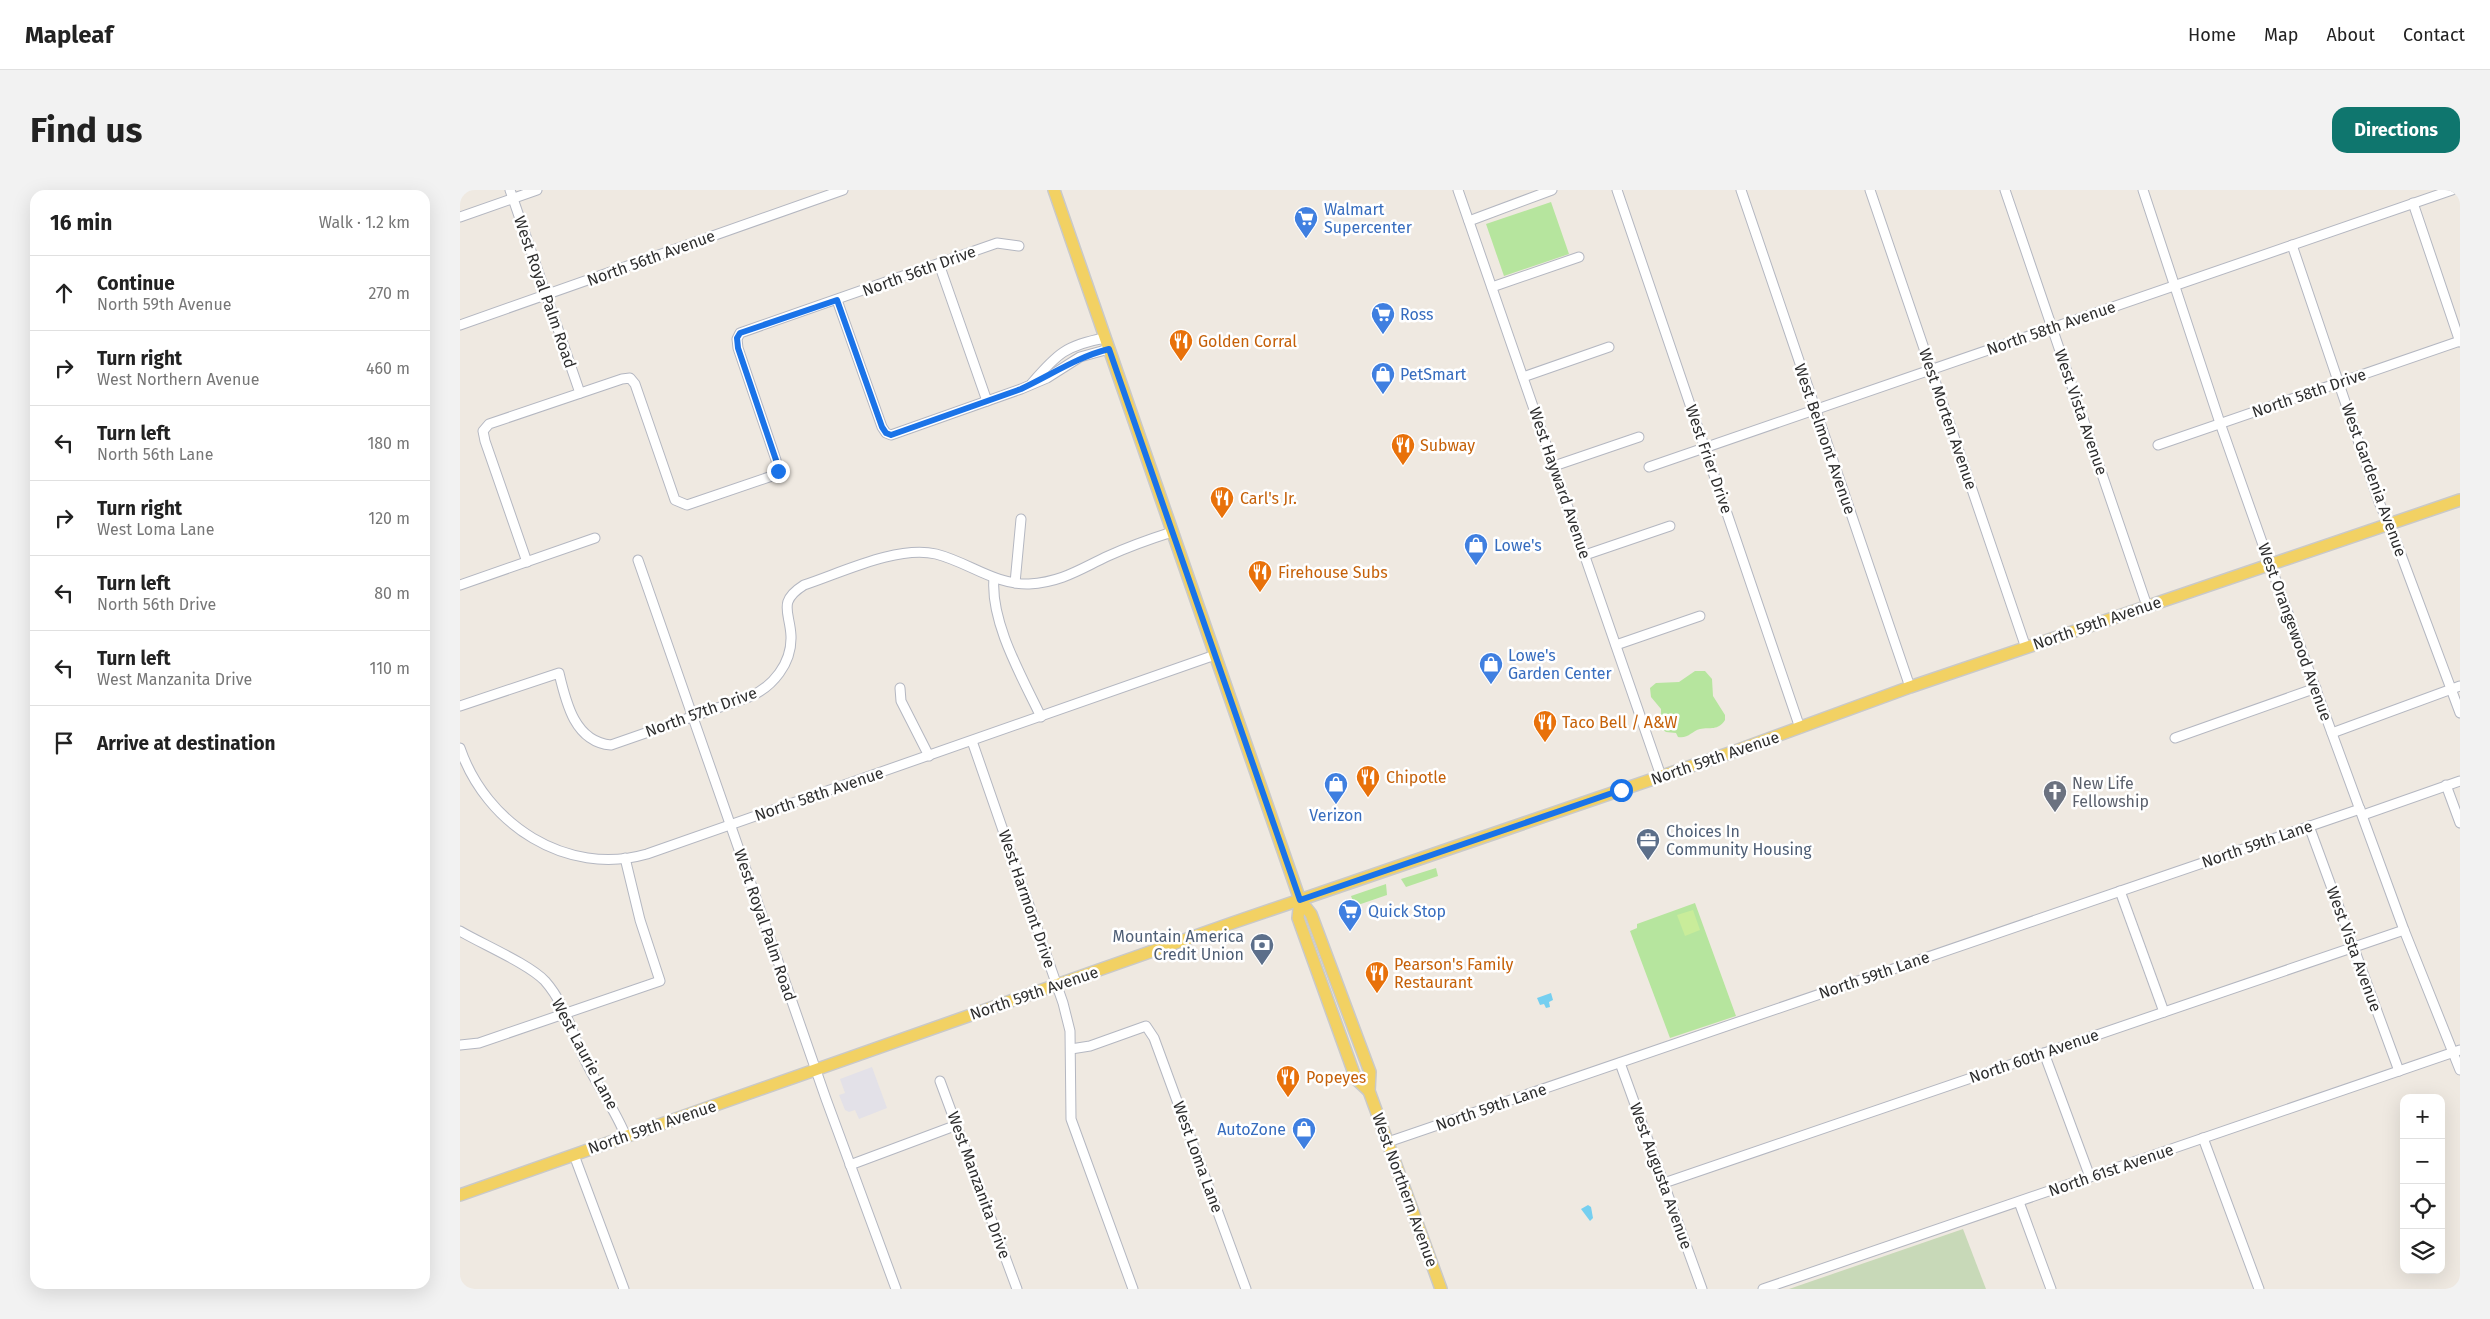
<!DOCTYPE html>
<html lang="en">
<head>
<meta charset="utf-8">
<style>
	:root { --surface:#fff; --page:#f2f2f2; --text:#222; --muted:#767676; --line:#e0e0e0; --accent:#0f766e }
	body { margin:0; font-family:"Fira Sans",sans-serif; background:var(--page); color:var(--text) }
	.controls { position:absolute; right:15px; bottom:15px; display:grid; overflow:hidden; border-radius:10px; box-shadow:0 5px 20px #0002 }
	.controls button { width:45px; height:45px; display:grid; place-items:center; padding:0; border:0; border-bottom:1px solid var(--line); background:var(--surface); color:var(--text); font:25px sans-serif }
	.stop { position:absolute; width:15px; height:15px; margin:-11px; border:4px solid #1a73e8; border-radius:50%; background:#fff }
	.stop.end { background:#1a73e8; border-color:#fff; box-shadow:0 1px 5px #0008 }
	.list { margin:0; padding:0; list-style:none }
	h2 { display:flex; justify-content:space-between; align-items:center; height:65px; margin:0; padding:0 20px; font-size:21px }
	h2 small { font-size:16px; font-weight:400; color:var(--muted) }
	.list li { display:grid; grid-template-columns:32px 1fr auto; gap:15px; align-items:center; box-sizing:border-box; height:75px; padding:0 20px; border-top:1px solid var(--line) }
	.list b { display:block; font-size:19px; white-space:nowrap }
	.list p { margin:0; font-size:16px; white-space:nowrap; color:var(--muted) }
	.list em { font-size:16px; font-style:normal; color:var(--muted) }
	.icon { flex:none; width:28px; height:28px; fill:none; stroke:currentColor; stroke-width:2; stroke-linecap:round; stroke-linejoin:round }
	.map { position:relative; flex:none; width:2000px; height:1099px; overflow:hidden; border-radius:15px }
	header { display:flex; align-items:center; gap:30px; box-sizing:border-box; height:70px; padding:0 25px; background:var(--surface); border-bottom:1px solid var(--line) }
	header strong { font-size:24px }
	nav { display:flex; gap:28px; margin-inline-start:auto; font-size:18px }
	.intro { display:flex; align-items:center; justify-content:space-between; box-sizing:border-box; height:120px; padding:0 30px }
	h1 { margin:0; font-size:35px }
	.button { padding:12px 22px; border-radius:15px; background:var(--accent); color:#fff; font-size:18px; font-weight:700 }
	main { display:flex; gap:30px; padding:0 30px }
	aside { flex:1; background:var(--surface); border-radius:15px; box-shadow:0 5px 20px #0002 }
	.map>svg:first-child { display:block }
	.industrial { fill:#e3e1e8 }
	.green { fill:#b6e59e }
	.cemetery { fill:#c8d9b8 }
	.pitch { fill:#c9ec9a }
	.water { fill:#75cff0 }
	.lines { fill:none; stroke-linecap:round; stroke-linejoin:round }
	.minor-casing { stroke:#b4b7c1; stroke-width:11 }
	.major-casing { stroke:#c9c9c9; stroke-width:14 }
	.minor { stroke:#fff; stroke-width:9 }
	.major { stroke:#f2d163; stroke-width:11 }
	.route { stroke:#1a73e8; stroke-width:6 }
	.labels { text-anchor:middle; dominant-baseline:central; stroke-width:5; stroke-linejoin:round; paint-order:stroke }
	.shop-label { font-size:16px; fill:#366cbe; stroke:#fff; text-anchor:start }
	.street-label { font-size:16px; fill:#2e2e2e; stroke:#fff }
	.food-label { font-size:16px; fill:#c56008; stroke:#fff; text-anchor:start }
	.worship-label { font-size:16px; fill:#5b616d; stroke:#fff; text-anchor:start }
	.service-label { font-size:16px; fill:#4e5e75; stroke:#fff; text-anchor:start }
</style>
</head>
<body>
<header>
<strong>Mapleaf</strong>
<nav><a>Home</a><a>Map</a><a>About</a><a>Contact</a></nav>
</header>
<div class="intro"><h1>Find us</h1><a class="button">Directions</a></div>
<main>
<aside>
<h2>16 min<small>Walk · 1.2 km</small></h2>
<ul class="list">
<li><svg class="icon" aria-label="ahead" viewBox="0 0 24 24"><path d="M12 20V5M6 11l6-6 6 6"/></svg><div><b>Continue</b><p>North 59th Avenue</p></div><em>270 m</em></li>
<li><svg class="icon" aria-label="right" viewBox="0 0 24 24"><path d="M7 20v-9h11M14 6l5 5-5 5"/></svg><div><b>Turn right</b><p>West Northern Avenue</p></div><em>460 m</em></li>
<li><svg class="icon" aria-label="left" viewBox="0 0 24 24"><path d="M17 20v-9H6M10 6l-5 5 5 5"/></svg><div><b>Turn left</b><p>North 56th Lane</p></div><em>180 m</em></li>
<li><svg class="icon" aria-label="right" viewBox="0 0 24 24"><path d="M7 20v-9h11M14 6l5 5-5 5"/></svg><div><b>Turn right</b><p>West Loma Lane</p></div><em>120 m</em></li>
<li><svg class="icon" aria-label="left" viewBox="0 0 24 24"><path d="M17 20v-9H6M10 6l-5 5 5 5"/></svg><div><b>Turn left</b><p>North 56th Drive</p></div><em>80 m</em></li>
<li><svg class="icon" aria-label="left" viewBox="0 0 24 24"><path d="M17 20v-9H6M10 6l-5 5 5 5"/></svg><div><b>Turn left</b><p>West Manzanita Drive</p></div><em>110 m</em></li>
<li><svg class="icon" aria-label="arrive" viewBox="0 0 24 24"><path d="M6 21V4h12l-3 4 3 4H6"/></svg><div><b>Arrive at destination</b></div></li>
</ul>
</aside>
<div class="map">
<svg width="2000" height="1099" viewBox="0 0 2000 1099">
	<rect width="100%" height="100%" fill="#efe9e1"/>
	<polygon class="industrial" points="412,877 427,918 399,929 395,920 389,922 385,920 379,905 385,903 380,889"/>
	<g class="green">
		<polygon points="1091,12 1109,64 1044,86 1026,34"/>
		<path d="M1235,481H1245L1252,489L1253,506L1265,525V530C1258,541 1250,537 1240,539C1232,541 1228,549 1218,547L1216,543L1206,542L1201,538V519L1191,507L1190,498L1196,493L1219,492Z"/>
		<polygon points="976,678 978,686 946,697 941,689"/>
		<polygon points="926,694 927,705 895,716 891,706"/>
		<polygon points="1235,713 1276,826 1210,848 1170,741 1177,738 1177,734"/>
	</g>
	<polygon class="cemetery" points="1503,1039 1526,1099 1329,1099"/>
	<polygon class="pitch" points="1233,720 1240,740 1225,746 1217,725"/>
	<g class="water">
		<polygon points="1091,803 1093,810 1089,812 1090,817 1086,818 1084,814 1080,815 1077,808"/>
		<polygon points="1128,1015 1131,1017 1133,1028 1130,1031 1121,1019"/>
	</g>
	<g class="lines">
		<g class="minor-casing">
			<g id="minor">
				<polyline points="50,0 120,203"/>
				<polyline points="998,0 1201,586"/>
				<polyline points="1157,0 1340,538"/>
				<polyline points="1281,0 1450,497"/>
				<polyline points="1410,0 1566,458"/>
				<polyline points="1545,0 1687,416"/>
				<polyline points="1683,0 1760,233 1803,355 1944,740 2000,880"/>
				<polyline points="1953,13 2000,152"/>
				<polyline points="0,27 77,0"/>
				<polyline points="1009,31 1092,0"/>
				<polyline points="1832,55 1919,312 1937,354 2000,523"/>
				<polyline points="479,74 527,211"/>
				<polyline points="1032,97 1119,67"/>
				<polyline points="377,110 422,237 426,243 431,245 561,199 587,188 620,167 649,159"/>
				<polyline points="0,135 383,0"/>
				<polyline points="1063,187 1149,157"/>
				<path d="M572,193C597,164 606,155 645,148"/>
				<polyline points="1698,255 2000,151"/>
				<polyline points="1094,276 1179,247"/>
				<polyline points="1189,277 1992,0"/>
				<polyline points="1125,365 1210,336"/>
				<polyline points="178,370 366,909 436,1099"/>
				<polyline points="67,372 25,251 23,241 29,234 162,189 170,188 175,194 215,310 227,315 312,286 318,281 316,270 278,158 277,149 280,143 537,53 559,56"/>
				<path d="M534,388C530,432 562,487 581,527"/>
				<polyline points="555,393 561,329"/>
				<polyline points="0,395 135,348"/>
				<polyline points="1156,455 1240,426"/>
				<polyline points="440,498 441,511 469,566"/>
				<path d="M0,516L99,483C106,513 115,552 151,555L289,507C313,497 332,473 331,446C330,422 317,412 344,395C381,383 437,355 476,364C508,372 535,395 569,394C602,392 620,379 648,366C668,357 690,349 712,342"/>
				<polyline points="1872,543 2000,496"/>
				<polyline points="1715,548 1856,498"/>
				<polyline points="512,551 603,813 610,841 611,929 673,1099"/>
				<path d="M0,558C26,634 106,687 187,664L755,465"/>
				<polyline points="1986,595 2000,633"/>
				<polyline points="1903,625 2000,591"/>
				<polyline points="1849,636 1939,881"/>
				<polyline points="1660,701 1704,822"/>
				<path d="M0,741C22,754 69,774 85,791C107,816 113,848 128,876C140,900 156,921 166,947"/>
				<polyline points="0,855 19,853 200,791 180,730 165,668"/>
				<polyline points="611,859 630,856 686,836 694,848 786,1099"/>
				<polyline points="1584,863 1630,987"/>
				<polyline points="1160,873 1242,1099"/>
				<polyline points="480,891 557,1099"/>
				<polyline points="1743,948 1799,1099"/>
				<polyline points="928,952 1900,619"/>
				<polyline points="114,965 164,1099"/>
				<polyline points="390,975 497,935"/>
				<polyline points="1204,993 1944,740"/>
				<polyline points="1559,1012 1591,1099"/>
				<polyline points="1303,1099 2000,860"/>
			</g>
		</g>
		<g class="major-casing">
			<g id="major">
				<polyline points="594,0 840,710 851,724 910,882 909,901 981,1099"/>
				<polyline points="840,710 838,728 896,889 909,901"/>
				<polyline points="0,1005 775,732 1278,560 1450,497 2000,310"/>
			</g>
		</g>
		<use href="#minor" class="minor"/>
		<use href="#major" class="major"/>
	</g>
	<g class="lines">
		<path class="route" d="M318,281L316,270L278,158L277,148L280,143L377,110L422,237L426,243L431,245L561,199C591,185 617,167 649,159L840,710L1161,600"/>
	</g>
	<defs>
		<g id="supermarket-pin" transform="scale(1.25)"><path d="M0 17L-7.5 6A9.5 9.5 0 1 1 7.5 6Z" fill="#3f7fe0" stroke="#fff"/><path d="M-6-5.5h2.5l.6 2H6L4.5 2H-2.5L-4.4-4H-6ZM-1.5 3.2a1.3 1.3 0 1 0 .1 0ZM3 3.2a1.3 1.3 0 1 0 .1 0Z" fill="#fff"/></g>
		<g id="restaurant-pin" transform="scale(1.25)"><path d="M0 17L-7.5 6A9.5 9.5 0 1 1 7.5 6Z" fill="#e8710a" stroke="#fff"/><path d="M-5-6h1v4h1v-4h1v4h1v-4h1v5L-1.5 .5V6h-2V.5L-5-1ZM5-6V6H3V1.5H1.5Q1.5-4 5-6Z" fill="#fff"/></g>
		<g id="shop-pin" transform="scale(1.25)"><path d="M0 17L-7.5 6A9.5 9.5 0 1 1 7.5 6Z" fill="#3f7fe0" stroke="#fff"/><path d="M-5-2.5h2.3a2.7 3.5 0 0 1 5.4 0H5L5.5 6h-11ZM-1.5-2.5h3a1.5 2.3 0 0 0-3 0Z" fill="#fff"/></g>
		<g id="church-pin" transform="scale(1.25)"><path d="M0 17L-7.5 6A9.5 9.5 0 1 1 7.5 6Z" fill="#6b7280" stroke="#fff"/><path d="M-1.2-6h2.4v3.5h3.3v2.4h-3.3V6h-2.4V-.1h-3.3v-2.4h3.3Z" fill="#fff"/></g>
		<g id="office-pin" transform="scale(1.25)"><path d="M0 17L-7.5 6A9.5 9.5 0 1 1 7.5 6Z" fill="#5c6f8a" stroke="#fff"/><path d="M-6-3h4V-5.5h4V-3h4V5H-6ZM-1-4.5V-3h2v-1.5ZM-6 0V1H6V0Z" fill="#fff"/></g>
		<g id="bank-pin" transform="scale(1.25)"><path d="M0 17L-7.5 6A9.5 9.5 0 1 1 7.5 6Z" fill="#5c6f8a" stroke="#fff"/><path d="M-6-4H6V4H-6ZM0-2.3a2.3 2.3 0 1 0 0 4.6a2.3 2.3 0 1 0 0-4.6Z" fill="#fff"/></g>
	</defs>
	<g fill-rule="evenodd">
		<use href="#supermarket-pin" x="846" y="28"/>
		<use href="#supermarket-pin" x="923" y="124"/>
		<use href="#restaurant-pin" x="721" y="151"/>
		<use href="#shop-pin" x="923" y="184"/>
		<use href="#restaurant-pin" x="943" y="255"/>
		<use href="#restaurant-pin" x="762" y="308"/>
		<use href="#shop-pin" x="1016" y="355"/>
		<use href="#restaurant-pin" x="800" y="382"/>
		<use href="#shop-pin" x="1031" y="474"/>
		<use href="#restaurant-pin" x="1085" y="532"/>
		<use href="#restaurant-pin" x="908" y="587"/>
		<use href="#shop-pin" x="876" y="594"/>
		<use href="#church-pin" x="1595" y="602"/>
		<use href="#office-pin" x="1188" y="650"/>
		<use href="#supermarket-pin" x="890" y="721"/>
		<use href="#bank-pin" x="802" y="755"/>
		<use href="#restaurant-pin" x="917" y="783"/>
		<use href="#restaurant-pin" x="828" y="887"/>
		<use href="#shop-pin" x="844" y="939"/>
	</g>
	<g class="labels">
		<g class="shop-label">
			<text x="864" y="19">Walmart<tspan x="864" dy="18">Supercenter</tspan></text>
			<text x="940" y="124">Ross</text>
			<text x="940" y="184">PetSmart</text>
			<text x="1034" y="355">Lowe's</text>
			<text x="1048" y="465">Lowe's<tspan x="1048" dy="18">Garden Center</tspan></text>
			<text x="876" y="625" text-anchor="middle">Verizon</text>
			<text x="908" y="721">Quick Stop</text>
			<text x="826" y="939" text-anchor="end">AutoZone</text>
		</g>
		<g class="street-label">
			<text transform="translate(191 68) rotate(-20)">North 56th Avenue</text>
			<text transform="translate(459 81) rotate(-20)">North 56th Drive</text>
			<text transform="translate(85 102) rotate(71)">West Royal Palm Road</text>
			<text transform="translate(1591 138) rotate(-19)">North 58th Avenue</text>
			<text transform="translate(1849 203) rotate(-19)">North 58th Drive</text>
			<text transform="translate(1621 222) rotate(71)">West Vista Avenue</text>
			<text transform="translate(1488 229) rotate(71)">West Morten Avenue</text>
			<text transform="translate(1365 249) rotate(71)">West Belmont Avenue</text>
			<text transform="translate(1249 269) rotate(71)">West Frier Drive</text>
			<text transform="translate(1914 290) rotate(70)">West Gardenia Avenue</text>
			<text transform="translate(1100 293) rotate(71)">West Hayward Avenue</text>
			<text transform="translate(1637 433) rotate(-19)">North 59th Avenue</text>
			<text transform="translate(1835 442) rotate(70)">West Orangewood Avenue</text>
			<text transform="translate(241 522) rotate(-20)">North 57th Drive</text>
			<text transform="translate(1255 568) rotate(-19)">North 59th Avenue</text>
			<text transform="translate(359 604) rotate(-19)">North 58th Avenue</text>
			<text transform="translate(1797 654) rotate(-19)">North 59th Lane</text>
			<text transform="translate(567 709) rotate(71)">West Harmont Drive</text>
			<text transform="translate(305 735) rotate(71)">West Royal Palm Road</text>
			<text transform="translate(1894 759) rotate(70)">West Vista Avenue</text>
			<text transform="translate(1414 785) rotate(-19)">North 59th Lane</text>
			<text transform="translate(574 803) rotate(-19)">North 59th Avenue</text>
			<text transform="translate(125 864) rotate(62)">West Laurie Lane</text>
			<text transform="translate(1574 866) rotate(-19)">North 60th Avenue</text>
			<text transform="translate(1031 917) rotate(-19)">North 59th Lane</text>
			<text transform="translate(192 937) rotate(-19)">North 59th Avenue</text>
			<text transform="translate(738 967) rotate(70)">West Loma Lane</text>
			<text transform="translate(1651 980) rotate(-19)">North 61st Avenue</text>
			<text transform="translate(1201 986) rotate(70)">West Augusta Avenue</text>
			<text transform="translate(519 995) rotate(70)">West Manzanita Drive</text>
			<text transform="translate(945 1000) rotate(70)">West Northern Avenue</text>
		</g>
		<g class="food-label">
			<text x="738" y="151">Golden Corral</text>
			<text x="960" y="255">Subway</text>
			<text x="780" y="308">Carl's Jr.</text>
			<text x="818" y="382">Firehouse Subs</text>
			<text x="1102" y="532">Taco Bell / A&amp;W</text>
			<text x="926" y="587">Chipotle</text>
			<text x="934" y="774">Pearson's Family<tspan x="934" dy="18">Restaurant</tspan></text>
			<text x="846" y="887">Popeyes</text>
		</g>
		<g class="worship-label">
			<text x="1612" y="593">New Life<tspan x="1612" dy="18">Fellowship</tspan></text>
		</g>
		<g class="service-label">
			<text x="1206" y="641">Choices In<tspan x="1206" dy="18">Community Housing</tspan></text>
			<text x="784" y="746" text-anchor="end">Mountain America<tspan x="784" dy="18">Credit Union</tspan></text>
		</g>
	</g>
</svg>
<div class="controls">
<button>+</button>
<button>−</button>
<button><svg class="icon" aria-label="locate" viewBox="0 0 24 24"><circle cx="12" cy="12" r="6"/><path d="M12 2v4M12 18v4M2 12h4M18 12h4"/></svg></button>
<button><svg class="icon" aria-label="layers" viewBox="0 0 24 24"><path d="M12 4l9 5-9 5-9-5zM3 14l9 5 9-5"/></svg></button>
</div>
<div class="stop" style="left:1161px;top:600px"></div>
<div class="stop end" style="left:318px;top:281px"></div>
</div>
</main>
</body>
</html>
